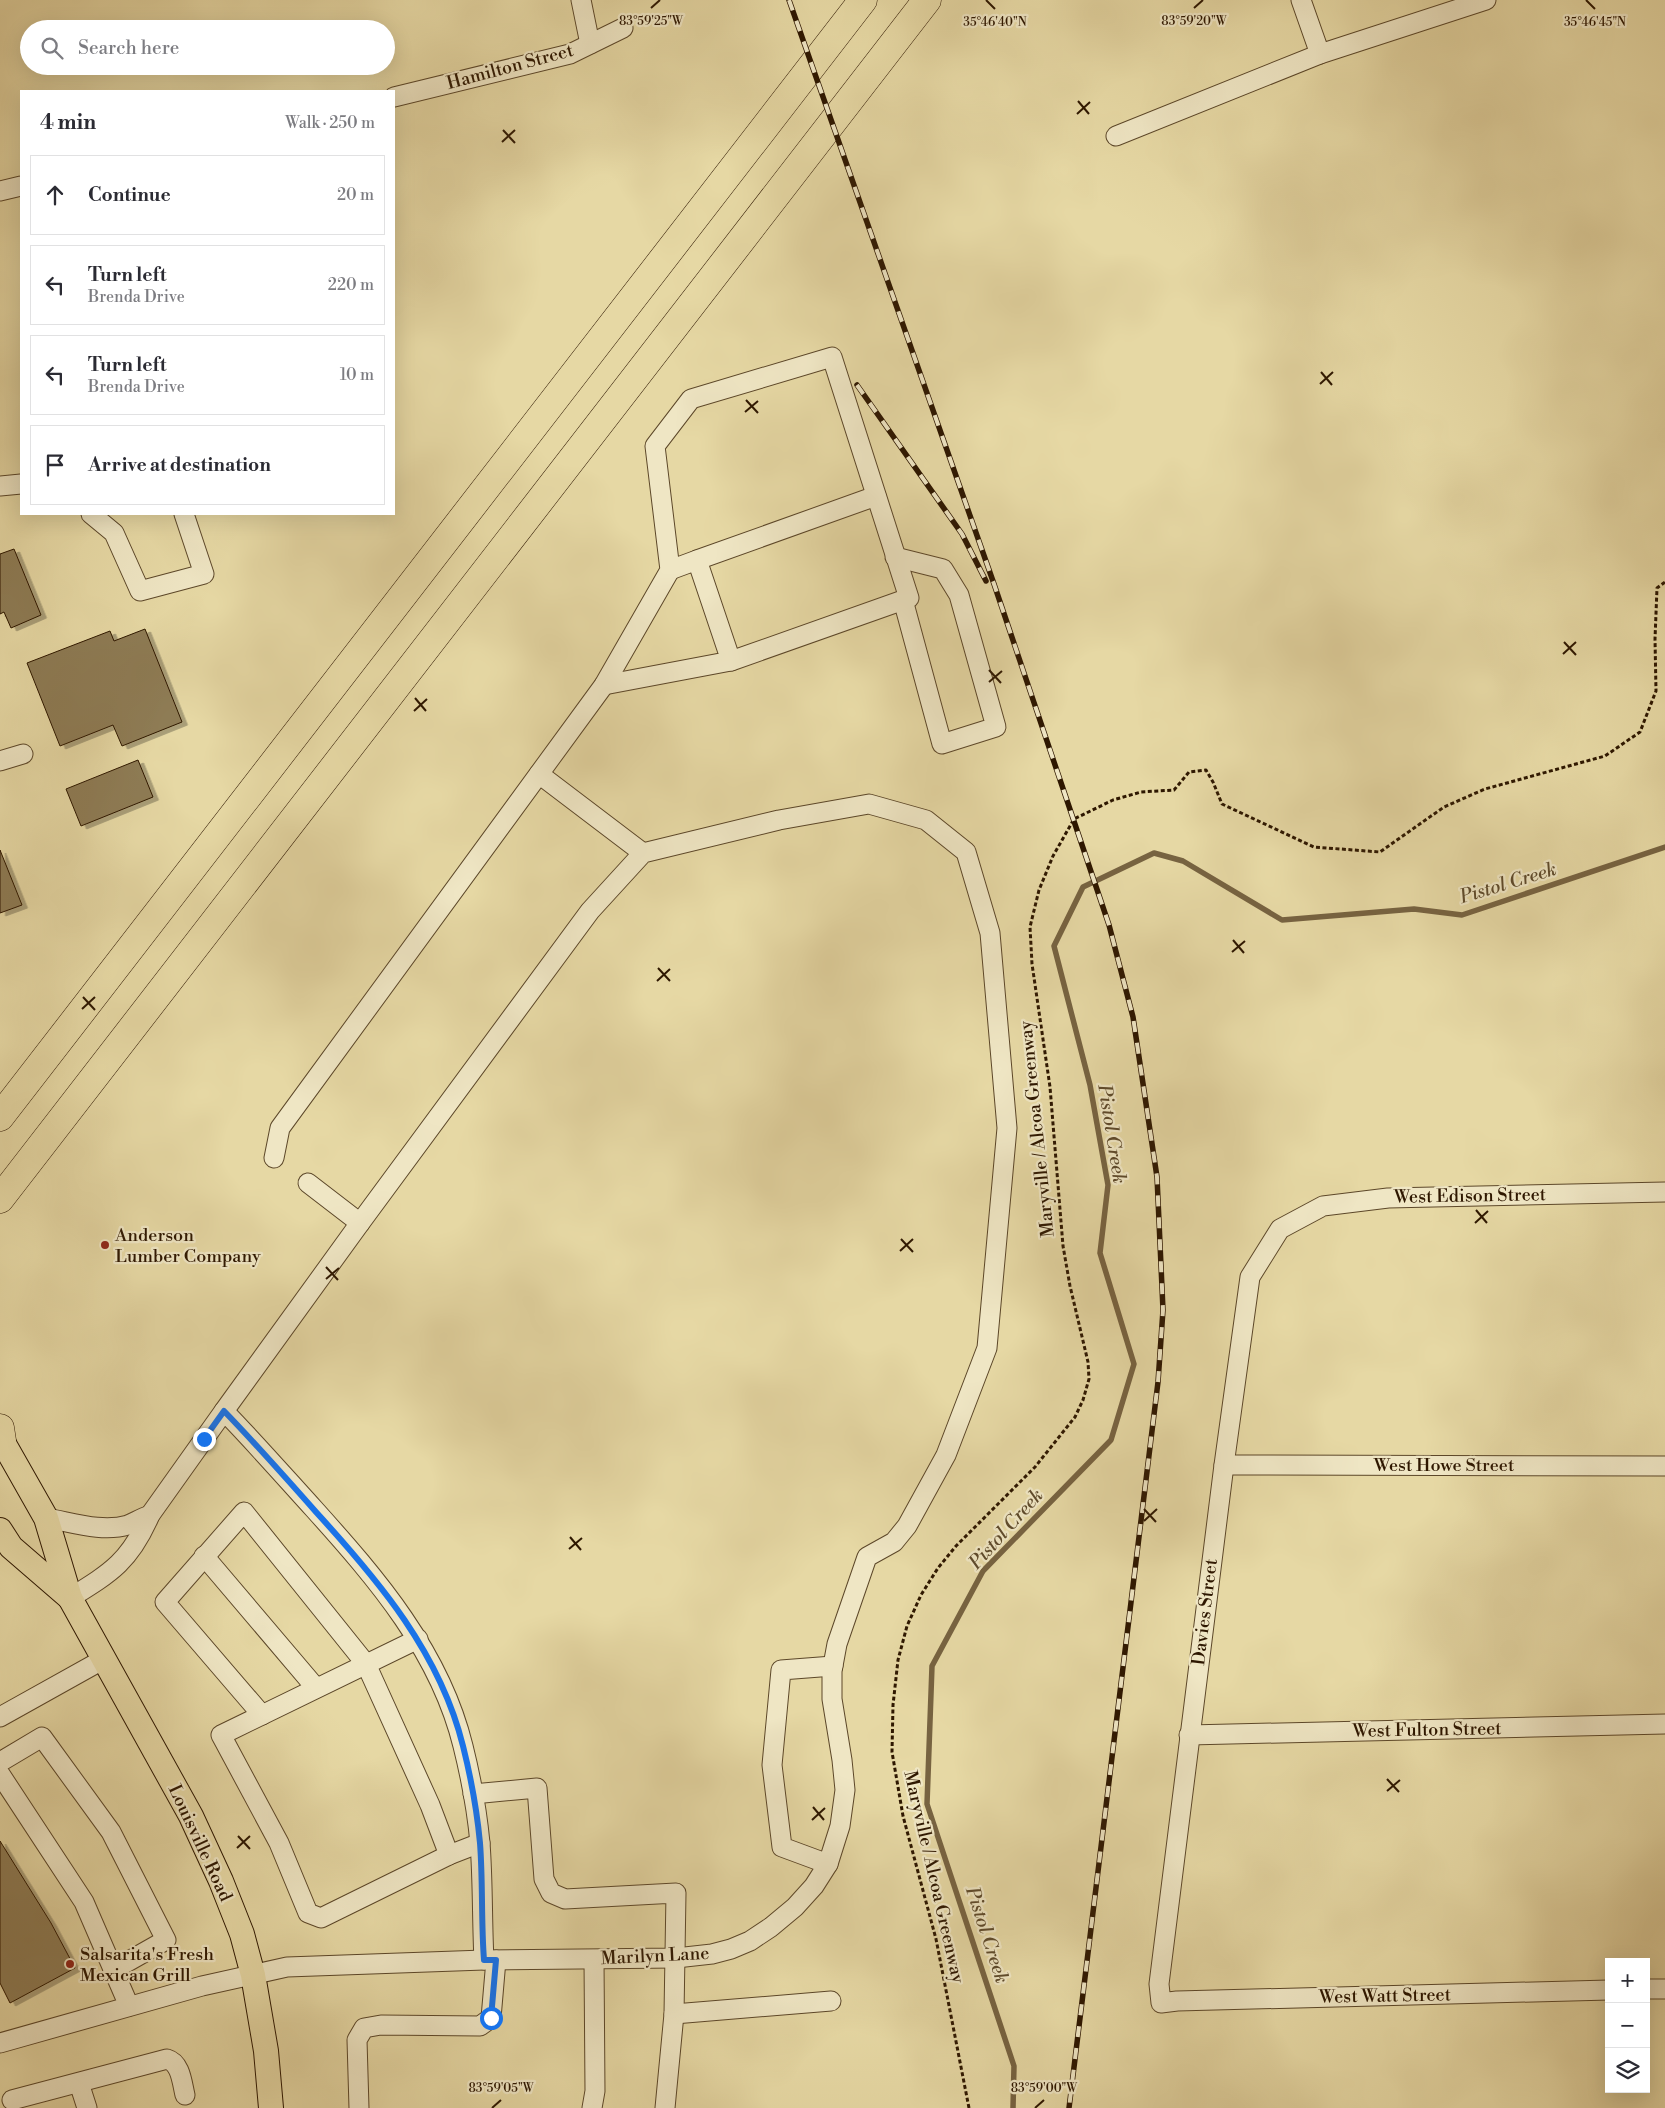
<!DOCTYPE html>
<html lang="en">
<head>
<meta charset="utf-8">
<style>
	:root { --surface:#fff; --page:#f7f7f7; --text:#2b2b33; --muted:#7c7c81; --line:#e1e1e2 }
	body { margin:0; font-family:"Libre Bodoni",serif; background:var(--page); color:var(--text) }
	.controls { position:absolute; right:15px; bottom:15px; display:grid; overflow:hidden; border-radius:0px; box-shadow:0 5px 20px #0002 }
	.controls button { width:45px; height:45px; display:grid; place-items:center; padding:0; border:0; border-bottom:1px solid var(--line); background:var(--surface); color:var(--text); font:25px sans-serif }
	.stop { position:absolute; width:15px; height:15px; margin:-11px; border:4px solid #1a73e8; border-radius:50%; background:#fff }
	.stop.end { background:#1a73e8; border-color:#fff; box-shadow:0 1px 5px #0008 }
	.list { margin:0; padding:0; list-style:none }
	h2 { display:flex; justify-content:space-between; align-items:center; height:65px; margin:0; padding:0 20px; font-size:21px }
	h2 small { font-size:16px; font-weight:400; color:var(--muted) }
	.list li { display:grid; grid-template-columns:32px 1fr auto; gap:15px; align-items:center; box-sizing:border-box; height:80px; margin:0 10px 10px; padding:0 10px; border:1px solid var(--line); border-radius:0px }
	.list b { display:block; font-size:19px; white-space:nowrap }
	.list p { margin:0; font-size:16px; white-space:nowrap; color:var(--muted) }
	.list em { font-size:16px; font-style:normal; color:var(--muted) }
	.icon { flex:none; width:28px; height:28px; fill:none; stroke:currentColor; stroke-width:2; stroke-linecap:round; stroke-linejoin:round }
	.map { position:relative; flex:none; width:1665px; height:2108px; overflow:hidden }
	.search { position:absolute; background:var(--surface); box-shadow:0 5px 20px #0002; left:20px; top:20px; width:375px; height:55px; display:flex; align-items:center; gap:12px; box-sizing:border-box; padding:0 18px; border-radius:28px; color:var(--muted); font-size:19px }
	.panel { position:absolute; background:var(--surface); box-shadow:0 5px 20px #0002; left:20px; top:90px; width:375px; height:425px; border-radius:0px }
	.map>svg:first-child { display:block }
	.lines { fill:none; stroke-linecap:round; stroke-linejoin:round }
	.stream { stroke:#776341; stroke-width:5.5 }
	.building { fill:#8e7b55; stroke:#2e1700; filter:url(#shadow) }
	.minor-casing { stroke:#5c4729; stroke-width:21 }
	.major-casing { stroke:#2e1700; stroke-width:26 }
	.highway-casing { stroke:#2e1700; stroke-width:29 }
	.path { stroke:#2e1700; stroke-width:3; stroke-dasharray:4 2.5; stroke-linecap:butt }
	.minor { stroke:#efe6c4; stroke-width:19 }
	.major { stroke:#e6d8a4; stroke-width:24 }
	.highway { stroke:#e6d8a4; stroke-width:28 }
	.rail-casing { stroke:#2e1700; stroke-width:5.5 }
	.rail { stroke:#efe6c4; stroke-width:4; stroke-dasharray:11; stroke-linecap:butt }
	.route { stroke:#1a73e8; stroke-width:6 }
	.ticks { fill:none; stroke:#2e1700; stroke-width:2 }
	.poi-dot { fill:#8f2418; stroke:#efe6c4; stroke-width:2 }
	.labels { text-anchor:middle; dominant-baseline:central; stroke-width:4.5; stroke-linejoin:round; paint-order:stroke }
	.street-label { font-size:18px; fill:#2e1700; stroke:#efe6c4 }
	.poi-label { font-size:18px; fill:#2e1700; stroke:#efe6c4; text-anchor:start }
	.water-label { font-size:19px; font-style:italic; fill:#5e4a2b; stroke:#efe6c4 }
	.ticks-label { font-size:12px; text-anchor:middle; fill:#2e1700; stroke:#efe6c4; stroke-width:4.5; stroke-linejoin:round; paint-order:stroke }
</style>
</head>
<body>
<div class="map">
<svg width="1665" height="2108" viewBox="0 0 1665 2108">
	<defs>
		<filter id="shadow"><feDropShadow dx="5.5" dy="3" stdDeviation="0" flood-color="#0004"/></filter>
	</defs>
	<rect width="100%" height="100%" fill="#e6d8a4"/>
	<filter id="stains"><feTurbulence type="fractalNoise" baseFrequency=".004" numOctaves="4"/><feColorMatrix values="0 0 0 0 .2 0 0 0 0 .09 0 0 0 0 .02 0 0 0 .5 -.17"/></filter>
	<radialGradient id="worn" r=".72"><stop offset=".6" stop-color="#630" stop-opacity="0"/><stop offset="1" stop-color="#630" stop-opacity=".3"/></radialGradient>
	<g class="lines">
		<polyline class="stream" points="1013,2108 1014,2066 927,1804 932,1666 983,1571 1111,1440 1134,1364 1100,1253 1108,1185 1090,1085 1054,946 1083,887 1154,853 1183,861 1282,920 1414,909 1462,915 1665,847"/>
	</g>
	<g class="building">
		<polygon points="14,549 41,615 11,628 4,612 0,614 0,554"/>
		<polygon points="145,629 182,722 122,746 113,725 60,746 27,663 110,631 114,641"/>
		<polygon points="138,760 153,797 81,826 66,789"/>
		<polygon points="0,850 22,905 0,913"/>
		<polygon points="0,1841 51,1923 75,1968 10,2003 0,1983"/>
	</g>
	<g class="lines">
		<g class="minor-casing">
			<g id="minor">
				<polyline points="581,0 590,44"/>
				<polyline points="1301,0 1320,54 1486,0"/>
				<polyline points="394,97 570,54 623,28"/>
				<polyline points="1116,136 1320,54"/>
				<polyline points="0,191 21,186"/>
				<polyline points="0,486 21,484"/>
				<polyline points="91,514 114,533 140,591 204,574 184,514"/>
				<polyline points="895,557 943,569 959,595 996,727 942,744 903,600"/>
				<polyline points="697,560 876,496"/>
				<polyline points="604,685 731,661 697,560 670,570"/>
				<polyline points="0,761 23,754"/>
				<polyline points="539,774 643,853"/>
				<polyline points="274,1158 280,1128 604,685 670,570 655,446 691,399 832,357 909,598 731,661"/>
				<polyline points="308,1183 360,1223"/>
				<polyline points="1224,1465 1665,1466"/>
				<path d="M46,1518C71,1522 102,1533 128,1525C135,1522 142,1518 150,1515"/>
				<polyline points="204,1556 316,1688"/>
				<path d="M70,1598C112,1572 130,1561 150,1515L224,1411C255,1443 284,1476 314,1509C377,1579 440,1652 463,1746C471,1778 477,1811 480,1843C483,1882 482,1922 484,1960"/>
				<polyline points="418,1639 221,1735 279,1843 308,1913 321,1918 449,1855 480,1843"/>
				<polyline points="262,1715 165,1602 244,1512 366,1664 430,1805 449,1855"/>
				<polyline points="0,1717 104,1659"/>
				<polyline points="1189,1735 1665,1724"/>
				<polyline points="0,1762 42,1737 111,1832 166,1940 113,1970"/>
				<polyline points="0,1774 84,1902 129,2006"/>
				<polyline points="473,1794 537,1788 544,1879 551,1893 565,1899 676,1893 674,2014 665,2108"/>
				<polyline points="828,1864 782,1847 772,1765 781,1670 833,1666"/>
				<polyline points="1646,1989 1665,1989"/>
				<polyline points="1609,1990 1177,2001 1161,2003 1159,1984 1224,1465 1250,1277 1280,1229 1323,1206 1388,1198 1665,1192"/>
				<polyline points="674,2014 831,2001"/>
				<polyline points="0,2043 202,1986 287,1967 484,1960 676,1958 712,1954 731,1949 750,1941 771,1927 795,1907 814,1886 828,1864 840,1826 845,1790 842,1760 832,1699 832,1671 837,1644 867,1557 894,1542 907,1526 946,1455 987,1348 1007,1128 990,933 966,852 926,820 869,804 779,820 643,853 590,911 360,1223 224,1411"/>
				<polyline points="79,2083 87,2108"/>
				<path d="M12,2100L167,2059C181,2063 182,2083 185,2095"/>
				<polyline points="359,2108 357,2040 364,2028 381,2025 480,2026 491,2018 496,1960"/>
				<polyline points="592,2108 595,2091 594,1960"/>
			</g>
		</g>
		<g class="major-casing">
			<g id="major">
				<polyline points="0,1437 46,1518 70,1598 191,1816 221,1881 242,1934 253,1975 266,2051 271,2108"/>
				<polyline points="0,1530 11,1547 70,1598"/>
			</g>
		</g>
		<g class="highway-casing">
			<g id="highway">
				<polyline points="0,1117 863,0"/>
				<polyline points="0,1199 927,0"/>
				<polyline points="0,1428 2,1441"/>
			</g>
		</g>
		<polyline class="path" points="969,2108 936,1939 903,1816 892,1752 893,1705 898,1660 907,1626 921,1595 938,1568 956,1546 1035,1467 1075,1417 1083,1400 1089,1379 1088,1362 1070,1286 1063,1246 1050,1087 1032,964 1030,927 1039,890 1053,856 1074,819 1113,800 1141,792 1174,790 1189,772 1206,770 1213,782 1222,804 1314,847 1380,852 1444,807 1485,789 1605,756 1640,732 1656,691 1655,639 1657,588 1665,582"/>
		<use href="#minor" class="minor"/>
		<use href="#major" class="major"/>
		<use href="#highway" class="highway"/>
		<g class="rail-casing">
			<g id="rail">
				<polyline points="789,0 994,584 1109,925 1133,1017 1157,1177 1163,1310 1158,1382 1069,2108"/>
				<polyline points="857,385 962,534 986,581"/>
			</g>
		</g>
		<use href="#rail" class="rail"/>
	</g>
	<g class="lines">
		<path class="route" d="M204,1439L224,1411C256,1444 286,1478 316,1512C379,1581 440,1653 463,1746C471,1778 477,1811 480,1843C483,1882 481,1922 484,1960H496L491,2018"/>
	</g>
	<path class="ticks" d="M986,0L995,9M1586,0L1595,9M651,8L660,0M1194,8L1203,0M1078,101L1089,114M1077,114L1090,102M503,130L515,143M502,142L515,130M1321,372L1332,385M1320,384L1333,372M746,400L758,413M745,412L758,401M1564,642L1576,655M1563,654L1576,642M989,670L1001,683M989,682L1002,671M415,698L426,711M414,711L427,699M1233,940L1244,953M1232,952L1245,941M658,968L670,981M657,981L670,969M83,997L95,1010M82,1009L95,997M1476,1210L1487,1223M1475,1223L1488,1211M901,1239L913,1252M900,1251L913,1239M326,1267L338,1280M326,1279L339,1268M1144,1509L1156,1522M1144,1521L1157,1509M570,1537L581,1550M569,1549L582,1538M1387,1779L1399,1792M1387,1791L1400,1780M813,1807L824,1820M812,1820L825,1808M238,1836L250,1849M237,1848L250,1836M492,2108L501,2100M1035,2108L1044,2100"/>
	<g class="poi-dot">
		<circle cx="105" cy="1245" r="5"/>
		<circle cx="70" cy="1964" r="5"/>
	</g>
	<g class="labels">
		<g class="street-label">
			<text transform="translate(510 67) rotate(-15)">Hamilton Street</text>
			<text transform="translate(1037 1129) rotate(-96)">Maryville / Alcoa Greenway</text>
			<text transform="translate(1470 1196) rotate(-1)">West Edison Street</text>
			<text x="1444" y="1465">West Howe Street</text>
			<text transform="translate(1205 1612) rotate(-83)">Davies Street</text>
			<text transform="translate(1427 1730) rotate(-1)">West Fulton Street</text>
			<text transform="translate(200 1843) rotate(65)">Louisville Road</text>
			<text transform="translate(934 1877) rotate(77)">Maryville / Alcoa Greenway</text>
			<text transform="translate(655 1956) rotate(-3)">Marilyn Lane</text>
			<text transform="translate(1385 1996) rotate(-1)">West Watt Street</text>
		</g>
		<g class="poi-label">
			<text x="115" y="1235">Anderson<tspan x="115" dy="21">Lumber Company</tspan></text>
			<text x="80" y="1954">Salsarita's Fresh<tspan x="80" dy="21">Mexican Grill</tspan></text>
		</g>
		<g class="water-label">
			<text transform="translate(1508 883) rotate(-17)">Pistol Creek</text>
			<text transform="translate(1112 1134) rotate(81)">Pistol Creek</text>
			<text transform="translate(1006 1529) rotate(-48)">Pistol Creek</text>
			<text transform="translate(987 1935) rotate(72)">Pistol Creek</text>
		</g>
	</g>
	<g class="ticks-label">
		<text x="651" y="25">83°59'25"W</text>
		<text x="1194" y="25">83°59'20"W</text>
		<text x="995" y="26">35°46'40"N</text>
		<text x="1595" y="26">35°46'45"N</text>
		<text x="501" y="2092">83°59'05"W</text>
		<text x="1044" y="2092">83°59'00"W</text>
	</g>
	<rect width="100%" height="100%" filter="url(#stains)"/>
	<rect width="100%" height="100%" fill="url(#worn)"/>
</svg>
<div class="controls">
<button>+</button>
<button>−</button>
<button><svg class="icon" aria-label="layers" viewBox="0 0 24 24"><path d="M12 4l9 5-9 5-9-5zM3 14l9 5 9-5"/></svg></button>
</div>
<div class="stop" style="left:491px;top:2018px"></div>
<div class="stop end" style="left:204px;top:1439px"></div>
<div class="search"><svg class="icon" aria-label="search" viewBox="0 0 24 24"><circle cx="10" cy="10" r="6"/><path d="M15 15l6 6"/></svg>Search here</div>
<section class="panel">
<h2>4 min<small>Walk · 250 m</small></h2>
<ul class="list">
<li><svg class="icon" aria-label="ahead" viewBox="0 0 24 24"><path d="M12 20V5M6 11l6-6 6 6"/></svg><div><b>Continue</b></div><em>20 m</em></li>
<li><svg class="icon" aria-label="left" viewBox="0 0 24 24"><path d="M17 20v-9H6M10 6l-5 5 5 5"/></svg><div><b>Turn left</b><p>Brenda Drive</p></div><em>220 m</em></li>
<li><svg class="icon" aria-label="left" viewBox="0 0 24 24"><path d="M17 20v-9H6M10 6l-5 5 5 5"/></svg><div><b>Turn left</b><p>Brenda Drive</p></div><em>10 m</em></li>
<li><svg class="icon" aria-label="arrive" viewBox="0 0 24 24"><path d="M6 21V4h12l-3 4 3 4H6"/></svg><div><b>Arrive at destination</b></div></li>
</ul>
</section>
</div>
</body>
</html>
